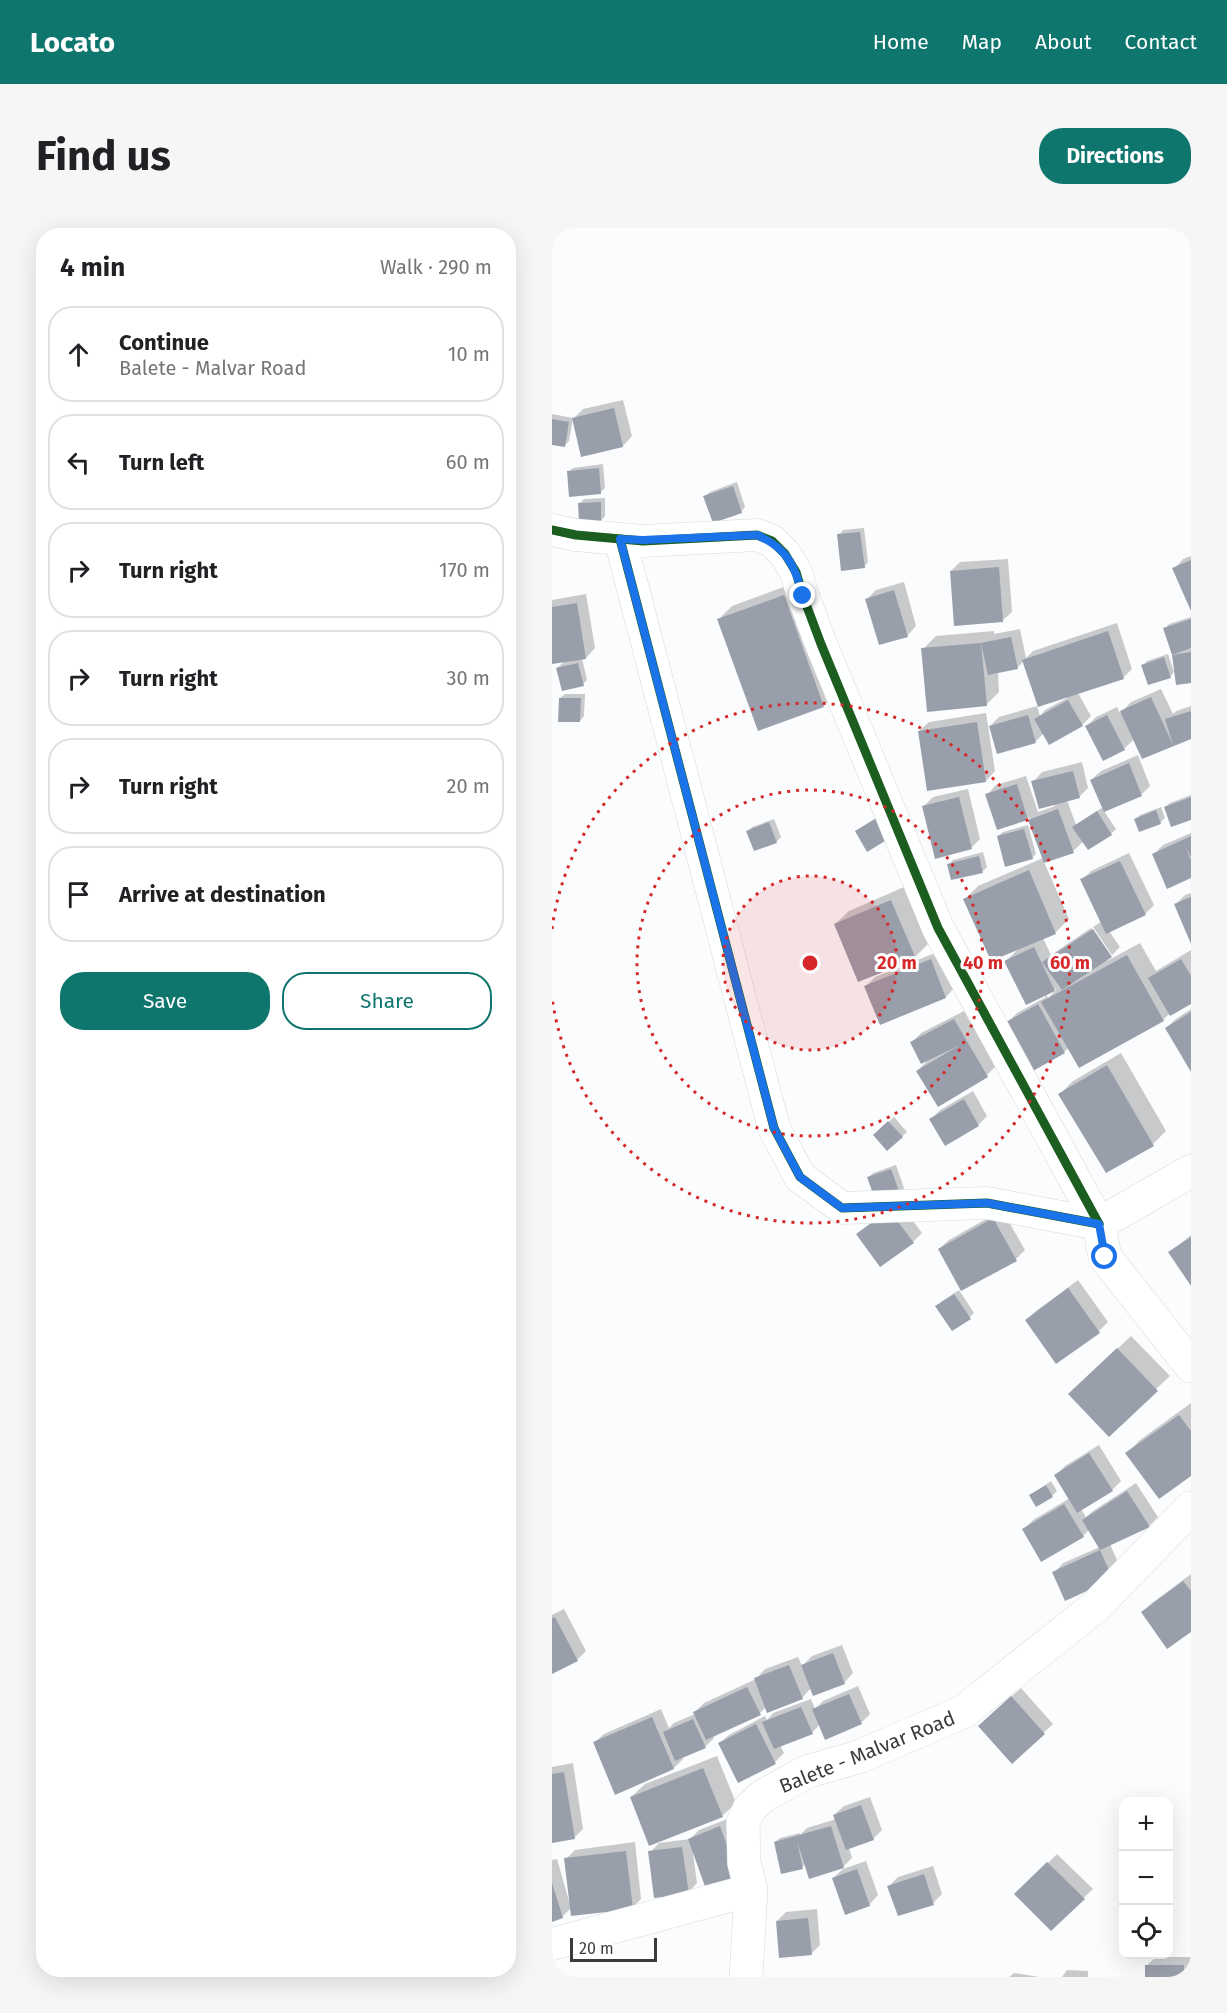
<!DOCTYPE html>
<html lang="en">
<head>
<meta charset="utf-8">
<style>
	:root { --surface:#fff; --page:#f6f6f6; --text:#202124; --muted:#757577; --line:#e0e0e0; --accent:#0f766e }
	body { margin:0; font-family:"Fira Sans",sans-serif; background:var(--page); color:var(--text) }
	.controls { position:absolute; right:18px; bottom:18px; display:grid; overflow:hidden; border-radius:12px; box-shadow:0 6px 24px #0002 }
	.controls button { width:54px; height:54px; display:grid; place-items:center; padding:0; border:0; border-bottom:2px solid var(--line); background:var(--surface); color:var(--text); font:30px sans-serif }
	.scale { position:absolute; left:18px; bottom:15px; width:87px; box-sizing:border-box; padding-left:6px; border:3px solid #3a3b3d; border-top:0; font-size:16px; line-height:21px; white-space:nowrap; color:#3a3b3d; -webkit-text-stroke:4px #fff; paint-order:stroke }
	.stop { position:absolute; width:18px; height:18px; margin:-14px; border:4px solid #1a73e8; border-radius:50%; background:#fff }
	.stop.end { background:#1a73e8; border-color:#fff; box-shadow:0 2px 6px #0008 }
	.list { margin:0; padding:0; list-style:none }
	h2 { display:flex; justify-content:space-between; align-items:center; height:78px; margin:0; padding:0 24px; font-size:26px }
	h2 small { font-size:20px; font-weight:400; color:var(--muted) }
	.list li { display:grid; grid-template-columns:39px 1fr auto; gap:18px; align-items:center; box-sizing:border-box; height:96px; margin:0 12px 12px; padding:0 12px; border:2px solid var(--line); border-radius:24px }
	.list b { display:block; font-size:22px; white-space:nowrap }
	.list p { margin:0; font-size:20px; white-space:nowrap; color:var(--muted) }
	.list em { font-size:20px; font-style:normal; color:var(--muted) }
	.actions { display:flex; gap:12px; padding:18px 24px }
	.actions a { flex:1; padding:14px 0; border:2px solid var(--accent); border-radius:24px; text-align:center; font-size:21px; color:var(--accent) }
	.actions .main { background:var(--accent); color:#fff }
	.icon { flex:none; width:33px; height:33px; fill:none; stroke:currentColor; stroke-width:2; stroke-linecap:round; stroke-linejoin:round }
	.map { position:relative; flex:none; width:639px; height:1749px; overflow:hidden; border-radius:24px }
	header { display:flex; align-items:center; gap:36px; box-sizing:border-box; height:84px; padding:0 30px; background:var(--accent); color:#fff }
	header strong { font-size:28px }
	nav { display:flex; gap:33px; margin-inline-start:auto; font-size:21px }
	.intro { display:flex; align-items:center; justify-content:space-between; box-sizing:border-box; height:144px; padding:0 36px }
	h1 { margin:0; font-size:42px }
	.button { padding:15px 27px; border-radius:24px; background:var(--accent); color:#fff; font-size:21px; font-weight:700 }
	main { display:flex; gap:36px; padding:0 36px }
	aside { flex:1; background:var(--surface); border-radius:24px; box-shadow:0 6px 24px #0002 }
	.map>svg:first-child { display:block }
	.shadow { fill:#0003; fill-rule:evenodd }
	.building { fill:#999eab }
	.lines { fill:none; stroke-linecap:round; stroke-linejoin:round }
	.minor-casing { stroke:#d8d9db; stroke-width:33 }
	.secondary-casing { stroke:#d8d9db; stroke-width:34 }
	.minor { stroke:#feffff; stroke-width:32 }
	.secondary { stroke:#feffff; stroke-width:33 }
	.cycleway-casing { stroke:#fff; stroke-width:13 }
	.cycleway { stroke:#1b5e20; stroke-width:9 }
	.route { stroke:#1a73e8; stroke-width:8 }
	.ring { fill:none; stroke:#d62828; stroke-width:3; stroke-dasharray:3 6 }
	.labels { text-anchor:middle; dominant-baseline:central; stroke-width:6; stroke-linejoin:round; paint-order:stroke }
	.street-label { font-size:20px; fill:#3a3b3d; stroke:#fff }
	.centre { fill:#d62828; stroke:#fff; stroke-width:3 }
	.ring-label { font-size:18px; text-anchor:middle; font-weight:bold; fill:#d62828; stroke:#fff; stroke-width:6; stroke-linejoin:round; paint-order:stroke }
</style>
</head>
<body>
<header>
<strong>Locato</strong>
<nav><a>Home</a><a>Map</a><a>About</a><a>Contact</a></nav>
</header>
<div class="intro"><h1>Find us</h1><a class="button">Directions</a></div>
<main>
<aside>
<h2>4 min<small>Walk · 290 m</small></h2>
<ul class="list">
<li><svg class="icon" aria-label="ahead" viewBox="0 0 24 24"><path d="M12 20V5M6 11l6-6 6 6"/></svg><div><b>Continue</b><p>Balete - Malvar Road</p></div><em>10 m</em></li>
<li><svg class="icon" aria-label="left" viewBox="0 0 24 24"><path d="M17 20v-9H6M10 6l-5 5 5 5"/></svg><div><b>Turn left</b></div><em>60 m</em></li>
<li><svg class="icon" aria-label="right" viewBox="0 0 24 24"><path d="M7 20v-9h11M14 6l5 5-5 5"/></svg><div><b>Turn right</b></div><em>170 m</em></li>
<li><svg class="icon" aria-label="right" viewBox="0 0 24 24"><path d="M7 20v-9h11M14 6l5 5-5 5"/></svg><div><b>Turn right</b></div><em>30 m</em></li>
<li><svg class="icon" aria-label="right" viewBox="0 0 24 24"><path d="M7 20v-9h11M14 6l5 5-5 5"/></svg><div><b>Turn right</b></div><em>20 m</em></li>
<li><svg class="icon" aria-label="arrive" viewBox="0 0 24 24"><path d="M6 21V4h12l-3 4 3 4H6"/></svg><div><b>Arrive at destination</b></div></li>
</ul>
<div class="actions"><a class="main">Save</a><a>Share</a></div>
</aside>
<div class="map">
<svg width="639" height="1749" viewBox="0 0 639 1749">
	<rect width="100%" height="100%" fill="#fbfcfe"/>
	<g class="shadow">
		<polygon points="71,172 80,208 71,218 30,227 22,190 31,181"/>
		<polygon points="0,186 21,190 17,213 12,218 0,216"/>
		<polygon points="51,236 53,260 49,264 16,244 21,240"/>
		<polygon points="185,254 193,279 189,284 153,268 158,264"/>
		<polygon points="53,270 53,288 49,293 28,275 32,271"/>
		<polygon points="312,300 316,334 312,339 287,307 291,302"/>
		<polygon points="639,328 639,379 622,341 631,331"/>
		<polygon points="456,331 460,384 450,393 399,343 408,334"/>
		<polygon points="245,354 285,465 271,478 167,391 180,378"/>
		<polygon points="352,354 364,398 355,408 315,371 324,362"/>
		<polygon points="34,366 43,420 34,430 30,430 35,452 31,456 5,440 13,433 0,435 0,372"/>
		<polygon points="639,389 639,419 637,419 639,421 639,453 626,455 622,426 613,401 617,396"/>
		<polygon points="565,395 580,441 571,450 526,465 539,488 530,497 492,505 483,514 438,498 447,489 485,478 488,488 493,482 515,470 515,468 472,433 465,440 446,444 447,464 434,477 371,421 384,408 442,403 442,406 468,401 474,430 481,423"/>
		<polygon points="616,426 622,444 618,449 591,438 595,433"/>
		<polygon points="609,461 621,486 624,483 639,478 639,509 591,529 582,511 572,521 535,498 544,489 565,479 568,485 579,474"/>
		<polygon points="13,466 33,466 32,488 28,493 8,470"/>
		<polygon points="434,485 443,543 434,553 367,503 377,494"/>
		<path d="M586,527L598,558L589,567L552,583L564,601L559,606L532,613L521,623L492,634L517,691L504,704L491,710L499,727L539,700L557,728L555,733L588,715L604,743L639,722V774L618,785L611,792L517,819L512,824L456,794L465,785L494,769L454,733L467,720L413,671L426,658L491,630L477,590L446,600L435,567L444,557L474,548L486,584L503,578L481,554L490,544L530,534L536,560L527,569L515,572L524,597L551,579L539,552L549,543ZM504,761V762L496,770L494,766Z"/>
		<polygon points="416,561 428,611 419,620 371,579 381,569"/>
		<polygon points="639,567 639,590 613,579 618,575"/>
		<polygon points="609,579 613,590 608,595 584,591 588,587"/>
		<polygon points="222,591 229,609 224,614 196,603 200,599"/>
		<polygon points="476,597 484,626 480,630 446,608 451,604"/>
		<polygon points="639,605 639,649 602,626 611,617"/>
		<polygon points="431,624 435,639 431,643 400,651 397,636 401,632"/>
		<polygon points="577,625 602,677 593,686 557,703 568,719 560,727 541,699 550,693 530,652 539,643"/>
		<polygon points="352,659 376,716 363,729 283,696 297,683"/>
		<polygon points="639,665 639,711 624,676 633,667"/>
		<polygon points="388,723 403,759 394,769 329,795 314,758 323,749"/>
		<polygon points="639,781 639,841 614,800 624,791"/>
		<polygon points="412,783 444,838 435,847 365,843 378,830 360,814 369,805"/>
		<polygon points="569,825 614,903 601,916 508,866 521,853"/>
		<polygon points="421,863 435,888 426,897 379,891 388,882"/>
		<polygon points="342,889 355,904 336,921 323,907"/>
		<polygon points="344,937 352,960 347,965 317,949 321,945"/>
		<polygon points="347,974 370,1005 361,1014 306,1006"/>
		<polygon points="450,982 473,1022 464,1031 387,1021 397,1012"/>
		<polygon points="639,1007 639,1055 618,1024"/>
		<polygon points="526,1052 556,1094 547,1103 505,1134 475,1092 484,1083"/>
		<polygon points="407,1062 422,1085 418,1089 389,1074"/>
		<polygon points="579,1108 618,1148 604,1161 531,1153"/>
		<polygon points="639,1175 639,1246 575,1225 588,1212"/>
		<polygon points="547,1217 569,1253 560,1262 529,1281 534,1289 541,1283 584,1255 606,1289 597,1298 558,1316 569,1341 502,1345 511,1335 548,1319 537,1302 531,1308 472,1301 481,1292 518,1270 504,1247 513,1238"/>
		<polygon points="499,1253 505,1263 500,1268 479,1267"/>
		<polygon points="639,1346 639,1402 591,1384 600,1375"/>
		<polygon points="12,1381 34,1423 25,1432 0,1445 0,1387"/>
		<polygon points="290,1417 301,1445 292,1455 259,1460 250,1470 214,1479 208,1485 161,1507 162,1510 153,1519 130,1529 131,1531 122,1540 64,1565 42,1515 52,1506 109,1481 117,1500 122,1495 143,1486 143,1484 152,1475 204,1451 213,1441 246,1429 250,1438 260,1428"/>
		<polygon points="306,1458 318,1486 309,1495 268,1496 260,1505 228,1517 232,1525 223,1534 167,1516 177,1507 213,1488 215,1492 221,1485 259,1471 263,1481 271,1473"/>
		<polygon points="469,1460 501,1496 460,1533 437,1489"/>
		<polygon points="165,1528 184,1575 170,1588 79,1569 93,1556"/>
		<polygon points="21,1535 31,1601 22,1610 0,1613 0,1539"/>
		<polygon points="318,1569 330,1602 321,1611 297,1620 300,1630 291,1639 254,1636 250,1639 223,1614 228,1610 248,1605 248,1607 255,1600 284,1591 282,1587 292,1578"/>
		<polygon points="178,1590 195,1641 141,1625 145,1655 136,1665 98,1624 107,1615 138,1611 147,1602"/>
		<polygon points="83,1614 89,1671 80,1680 20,1679 10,1689 0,1692 0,1632 5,1631 17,1673 19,1673 14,1631 23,1622"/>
		<polygon points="505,1626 541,1661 499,1701 464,1666"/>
		<polygon points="314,1633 326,1667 317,1677 281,1650 291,1641"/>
		<polygon points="381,1638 390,1666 381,1675 337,1658 346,1649"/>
		<polygon points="265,1681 268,1717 259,1726 225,1693 234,1684"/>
		<polygon points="604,1729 639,1729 639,1749 594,1749 594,1738"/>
		<polygon points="515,1742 536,1743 536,1749 510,1749"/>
		<polygon points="462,1745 487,1749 457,1749"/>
	</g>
	<g class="building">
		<polygon points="62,180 71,219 29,229 20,190"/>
		<polygon points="0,191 17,194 13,219 0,217"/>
		<polygon points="47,240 49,266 17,269 15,243"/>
		<polygon points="181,258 190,285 161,295 151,268"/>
		<polygon points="49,274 49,294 27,295 26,275"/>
		<polygon points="308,304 313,340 289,343 285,306"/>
		<polygon points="639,332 639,383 620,340"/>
		<polygon points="447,339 451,394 402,398 398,343"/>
		<polygon points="342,362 356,409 327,417 313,371"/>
		<polygon points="232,367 272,479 206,503 165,391"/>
		<polygon points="25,375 34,431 0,436 0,379"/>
		<polygon points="639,391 639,420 620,427 611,400"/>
		<polygon points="556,403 572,451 486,479 470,432"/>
		<polygon points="459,409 466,441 436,447 429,415"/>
		<polygon points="429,415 435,478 375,484 369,420"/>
		<polygon points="639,424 639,455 624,457 620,427"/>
		<polygon points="612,429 619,450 596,457 589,437"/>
		<polygon points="26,435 32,458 10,463 4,440"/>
		<polygon points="599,469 621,517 613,491 639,483 639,511 590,531 568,483"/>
		<polygon points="7,470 29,470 28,494 6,494"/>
		<polygon points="516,472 531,498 497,517 482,491"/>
		<polygon points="476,487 484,515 445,526 437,498"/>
		<polygon points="555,487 573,522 551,533 533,498"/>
		<polygon points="425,494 434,554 375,563 366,503"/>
		<polygon points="577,535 590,568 552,584 538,552"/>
		<polygon points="521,543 528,570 487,581 479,553"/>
		<polygon points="465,556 476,592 445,602 433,566"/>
		<polygon points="407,569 420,621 383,631 370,578"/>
		<polygon points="639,569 639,592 619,599 612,579"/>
		<polygon points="506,581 522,625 492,635 476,592"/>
		<polygon points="604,582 609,596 587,604 582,591"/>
		<polygon points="545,583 560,607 536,622 520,599"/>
		<polygon points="326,589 338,610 315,624 303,603"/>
		<polygon points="217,594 225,615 202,623 194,603"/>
		<polygon points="472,601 481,631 453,639 445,608"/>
		<polygon points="639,608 639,629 633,618 639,632 639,650 615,661 600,626"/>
		<polygon points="427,628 431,645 399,652 395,636"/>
		<polygon points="568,633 594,687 554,706 528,651"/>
		<polygon points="477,642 504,706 439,733 411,671"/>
		<polygon points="639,669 639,716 622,676"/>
		<polygon points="339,672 364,731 306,754 282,696"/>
		<polygon points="541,701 560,729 510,762 490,734"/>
		<polygon points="482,719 503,763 474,777 452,733"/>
		<polygon points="575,727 612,793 527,840 489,774"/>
		<polygon points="379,731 394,770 328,797 312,758"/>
		<polygon points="629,731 639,748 639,776 618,788 596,750"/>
		<polygon points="486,776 513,825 481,843 454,794"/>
		<polygon points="639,784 639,844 613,800"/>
		<polygon points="402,791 436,849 386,879 364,843 408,817 369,836 358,814"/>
		<polygon points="555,837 602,918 554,945 506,866"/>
		<polygon points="412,871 427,898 393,918 377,891"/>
		<polygon points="336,893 351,909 335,923 321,907"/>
		<polygon points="339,941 348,966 324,974 315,949"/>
		<polygon points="337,982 362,1015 328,1039 304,1006"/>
		<polygon points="441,990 465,1033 409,1063 386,1021"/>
		<polygon points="639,1009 639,1058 616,1024"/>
		<polygon points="516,1060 548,1105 504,1136 473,1092"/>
		<polygon points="402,1066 419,1091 400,1103 383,1078"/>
		<polygon points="565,1120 606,1163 557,1209 516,1166"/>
		<polygon points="627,1187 639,1203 639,1248 607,1271 573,1225"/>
		<polygon points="537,1225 561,1263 525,1285 502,1247"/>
		<polygon points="494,1257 501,1269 484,1279 477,1267"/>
		<polygon points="575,1263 598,1299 548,1322 530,1292"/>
		<polygon points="512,1276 532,1309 489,1334 470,1301"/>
		<polygon points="548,1322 561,1351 513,1373 500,1344"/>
		<polygon points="631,1353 639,1363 639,1404 615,1421 589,1384"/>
		<polygon points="3,1389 26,1433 0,1446 0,1390"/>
		<polygon points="281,1425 293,1456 261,1468 249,1437"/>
		<polygon points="237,1437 251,1471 215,1485 202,1450"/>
		<polygon points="195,1459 209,1487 154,1512 141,1484"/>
		<polygon points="297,1466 310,1496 273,1512 260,1481"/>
		<polygon points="459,1468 493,1506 460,1536 426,1498"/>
		<polygon points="249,1479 261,1506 222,1521 210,1494"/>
		<polygon points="100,1489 122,1541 63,1567 41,1514"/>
		<polygon points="141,1491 154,1520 123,1533 111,1504"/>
		<polygon points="204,1496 224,1536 186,1555 166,1515"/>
		<polygon points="151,1540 171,1589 97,1618 78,1569"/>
		<polygon points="12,1544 23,1611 0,1615 0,1546"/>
		<polygon points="309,1577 322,1612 294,1622 281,1587"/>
		<polygon points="168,1598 187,1652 155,1664 136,1611"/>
		<polygon points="279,1598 292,1640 257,1651 245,1613 251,1641 229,1646 222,1614"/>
		<polygon points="130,1619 137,1666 102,1670 96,1623"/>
		<polygon points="74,1623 81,1681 19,1688 12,1630"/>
		<polygon points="495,1634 533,1671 499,1703 462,1666"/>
		<polygon points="305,1641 318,1678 293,1687 280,1650"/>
		<polygon points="372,1646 382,1677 346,1688 335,1658"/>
		<polygon points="0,1655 11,1690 0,1694"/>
		<polygon points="256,1690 260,1727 227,1730 224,1693"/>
		<rect x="593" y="1737" width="39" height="12"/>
	</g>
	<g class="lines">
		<g class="minor-casing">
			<g id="minor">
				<polyline points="0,302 24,307 91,313 205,307 220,313 233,326 244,344 251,368 269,416 386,700 547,996"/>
				<polyline points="68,311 222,900 248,949 290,980 435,975 547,996"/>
				<polyline points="0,1716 199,1662"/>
			</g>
		</g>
		<g class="secondary-casing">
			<g id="secondary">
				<polyline points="639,943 547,996 553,1029 639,1138"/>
				<polyline points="194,1749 199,1662 192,1635 191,1595 197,1581 211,1568 254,1544 309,1528 411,1484 543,1379 639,1280"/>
			</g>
		</g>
		<use href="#minor" class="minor"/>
		<use href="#secondary" class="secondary"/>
		<g class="cycleway-casing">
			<g id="cycleway">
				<polyline points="0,302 24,307 91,313 205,307 220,313 233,326 244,344 251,368 269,416 386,700 547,996"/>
				<polyline points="68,311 222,900 248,949 290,980 435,975 547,996"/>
			</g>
		</g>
		<use href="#cycleway" class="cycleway"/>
	</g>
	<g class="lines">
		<path class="route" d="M251,368C243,338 235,320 205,307L91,312L68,311L222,900L248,949L290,980L435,975L547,996L553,1029"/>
	</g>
	<circle cx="258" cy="735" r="87" fill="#d62828" fill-opacity=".12"/>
	<g class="ring">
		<circle cx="258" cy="735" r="87"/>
		<circle cx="258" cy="735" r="173"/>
		<path d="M0 701A260 260 0 1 1 0 769"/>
	</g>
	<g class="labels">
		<g class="street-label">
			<text transform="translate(315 1524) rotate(-22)">Balete - Malvar Road</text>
		</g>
	</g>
	<circle cx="258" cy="735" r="9" class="centre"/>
	<g class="ring-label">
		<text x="345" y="741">20 m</text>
		<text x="431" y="741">40 m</text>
		<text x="518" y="741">60 m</text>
	</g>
</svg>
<div class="controls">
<button>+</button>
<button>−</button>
<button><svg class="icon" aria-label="locate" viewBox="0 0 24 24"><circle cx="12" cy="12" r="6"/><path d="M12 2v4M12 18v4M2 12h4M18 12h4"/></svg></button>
</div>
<div class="scale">20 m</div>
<div class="stop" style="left:553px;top:1029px"></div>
<div class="stop end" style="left:251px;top:368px"></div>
</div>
</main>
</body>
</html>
